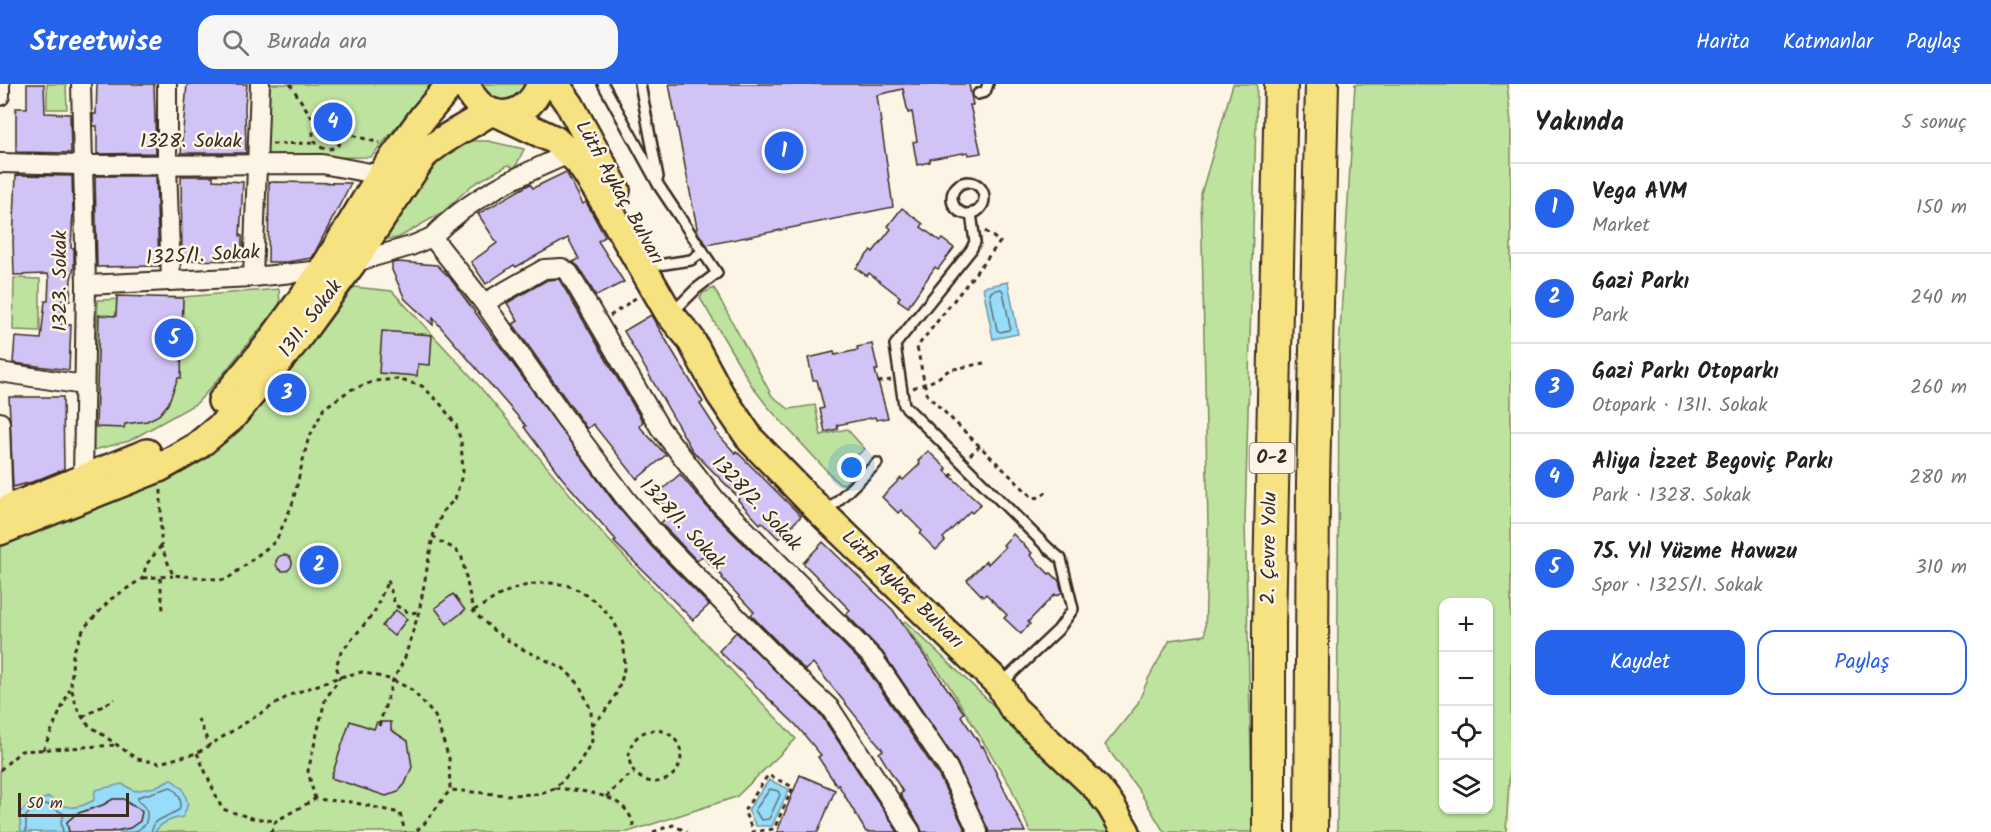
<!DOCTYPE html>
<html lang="tr">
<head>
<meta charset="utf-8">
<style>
	:root { --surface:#fff; --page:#f6f6f6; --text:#222; --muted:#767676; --line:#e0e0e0; --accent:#2563eb }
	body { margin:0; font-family:Kalam,sans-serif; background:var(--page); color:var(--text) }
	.controls { position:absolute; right:18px; bottom:18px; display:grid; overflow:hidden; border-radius:12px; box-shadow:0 2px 4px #0004 }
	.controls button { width:54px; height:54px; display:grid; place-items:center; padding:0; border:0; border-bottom:2px solid var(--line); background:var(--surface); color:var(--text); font:30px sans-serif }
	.scale { position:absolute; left:18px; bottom:15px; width:111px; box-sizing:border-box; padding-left:6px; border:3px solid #3b2a1e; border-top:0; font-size:16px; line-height:21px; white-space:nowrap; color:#3b2a1e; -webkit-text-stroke:4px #fcf5e5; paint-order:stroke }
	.you { position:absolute; left:852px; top:384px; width:21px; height:21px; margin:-15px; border:4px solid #fff; border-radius:50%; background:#1a73e8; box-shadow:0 0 0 9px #1a73e833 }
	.badge { display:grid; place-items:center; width:39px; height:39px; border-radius:50%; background:var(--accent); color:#fff; font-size:20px; font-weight:700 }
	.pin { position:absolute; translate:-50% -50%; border:3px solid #fff; box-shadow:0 2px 6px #0006 }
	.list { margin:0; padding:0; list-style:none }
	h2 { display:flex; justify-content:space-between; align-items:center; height:78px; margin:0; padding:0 24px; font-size:26px }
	h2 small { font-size:20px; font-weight:400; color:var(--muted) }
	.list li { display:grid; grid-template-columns:39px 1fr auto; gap:18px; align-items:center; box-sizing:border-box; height:90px; padding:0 24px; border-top:2px solid var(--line) }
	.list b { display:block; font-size:22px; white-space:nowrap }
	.list p { margin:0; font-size:20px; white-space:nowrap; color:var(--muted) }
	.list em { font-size:20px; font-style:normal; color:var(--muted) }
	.actions { display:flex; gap:12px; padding:18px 24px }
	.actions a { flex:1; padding:14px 0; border:2px solid var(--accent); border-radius:18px; text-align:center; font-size:21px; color:var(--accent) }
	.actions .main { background:var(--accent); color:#fff }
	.icon { flex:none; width:33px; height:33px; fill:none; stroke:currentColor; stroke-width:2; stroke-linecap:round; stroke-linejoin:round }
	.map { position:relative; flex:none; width:1511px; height:748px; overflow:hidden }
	header { display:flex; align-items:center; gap:36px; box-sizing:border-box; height:84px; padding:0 30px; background:var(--accent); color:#fff }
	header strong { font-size:28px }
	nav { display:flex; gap:33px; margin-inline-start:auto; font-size:21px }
	.search { width:420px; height:54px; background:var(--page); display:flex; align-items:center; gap:15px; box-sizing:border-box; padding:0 21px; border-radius:18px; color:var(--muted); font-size:22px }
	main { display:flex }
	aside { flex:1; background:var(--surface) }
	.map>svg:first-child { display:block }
	.green { fill:#bde39f; stroke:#7c865e; stroke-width:1.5; fill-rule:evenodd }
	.water { fill:#97dcf9; stroke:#7295a1; stroke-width:1.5 }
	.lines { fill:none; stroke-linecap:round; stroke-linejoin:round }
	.shore { stroke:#607176; stroke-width:1.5 }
	.building { fill:#d1c3f5; stroke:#3b2a1e; stroke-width:1.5 }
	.service-casing { stroke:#3b2a1e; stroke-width:14 }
	.minor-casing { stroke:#3b2a1e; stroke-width:22 }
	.primary-casing { stroke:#3b2a1e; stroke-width:32 }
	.motorway-casing { stroke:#3b2a1e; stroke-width:36 }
	.path { stroke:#3b2a1e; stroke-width:3; stroke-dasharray:4.5 4.5; stroke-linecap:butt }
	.service { stroke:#fcf5e5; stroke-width:9 }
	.minor { stroke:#fcf5e5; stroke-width:18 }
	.primary { stroke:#f6e281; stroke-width:27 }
	.motorway { stroke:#f6e281; stroke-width:32 }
	.labels { text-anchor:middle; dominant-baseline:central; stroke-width:5; stroke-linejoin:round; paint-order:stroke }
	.shield { fill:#fcf5e5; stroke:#75675a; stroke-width:1.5 }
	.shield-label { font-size:18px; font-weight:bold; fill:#3b2a1e }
	.street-label { font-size:20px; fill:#3b2a1e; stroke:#fcf5e5 }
</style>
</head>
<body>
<header>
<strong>Streetwise</strong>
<div class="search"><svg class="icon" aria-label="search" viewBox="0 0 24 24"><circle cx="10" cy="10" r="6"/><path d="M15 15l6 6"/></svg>Burada ara</div>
<nav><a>Harita</a><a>Katmanlar</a><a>Paylaş</a></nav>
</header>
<main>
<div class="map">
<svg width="1511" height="748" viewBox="0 0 1511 748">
	<rect width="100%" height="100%" fill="#fcf5e5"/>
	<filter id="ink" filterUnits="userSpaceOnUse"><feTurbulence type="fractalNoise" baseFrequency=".0167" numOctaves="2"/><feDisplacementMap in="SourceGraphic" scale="12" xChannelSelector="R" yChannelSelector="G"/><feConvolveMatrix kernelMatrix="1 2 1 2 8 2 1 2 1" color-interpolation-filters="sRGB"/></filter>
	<g filter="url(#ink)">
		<g class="green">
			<polygon points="47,0 66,0 67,25 47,25"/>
			<polygon points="266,0 426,0 431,3 371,73 263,74"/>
			<polygon points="481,0 530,0 524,12 501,20 487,12"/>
			<polygon points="1233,0 1257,0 1245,438 1253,748 1164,748 1140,708 1105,661 1137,621 1149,593 1170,556 1205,551 1208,441 1201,110"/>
			<path d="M1355,0H1507L1511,40V665L1506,748H1337L1339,266ZM1444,518H1488V726H1444Z"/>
			<polygon points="472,57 488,57 524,65 515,84 508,81 472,101 443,128 398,154 379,156 449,64 459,59"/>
			<polygon points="14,194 40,195 40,247 13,246"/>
			<path d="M354,203L392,207L469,290L606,453L796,655L736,713L628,748H0V458C31,445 62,431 94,420C121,410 150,407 176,392C248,353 305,268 354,203Z"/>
			<polygon points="714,204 772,312 789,325 815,321 821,351 847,345 865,365 842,384 843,388 850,395 844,400 838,399 768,323 752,302 700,214 703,209"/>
			<polygon points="279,205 280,220 224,289 197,319 129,357 90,367 98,216 183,213"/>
			<polygon points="905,537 1076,700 1095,725 1110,748 1030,748 1011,703 948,600 903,539"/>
		</g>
		<g class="water">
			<polygon points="1008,198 1018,250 993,255 983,203"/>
			<path d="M171,695L183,705L188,720L183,733C172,735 161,738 155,748H110L130,744L140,737L141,728L124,715H113L103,721L76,730L67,738L69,748H21L19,730L29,720L49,713C64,726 77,726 94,716L95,706L122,700L135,707L155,703Z"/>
			<polygon points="769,696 789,705 772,742 756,742 748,726"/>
		</g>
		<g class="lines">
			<g class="shore">
				<polygon points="1001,205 1003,207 1010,243 1009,246 1000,248 997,246 990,210 992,207"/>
				<polygon points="770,705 778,707 780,711 769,735 761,736 755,726"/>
				<polyline points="26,748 26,732 33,725 47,720 64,730 61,738 63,748"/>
				<path d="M135,748L145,741C149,730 148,723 138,717V713L171,703C179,709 183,716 179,726L155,738L151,748"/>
			</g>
		</g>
		<g class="building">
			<polygon points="27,0 44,0 45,29 70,30 71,69 16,68 16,24 27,24"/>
			<polygon points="97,0 154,0 156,69 97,70 97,42 93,42 93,30 96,30"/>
			<polygon points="187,0 247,0 245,22 246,69 181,69"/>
			<polygon points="669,0 969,0 973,21 970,21 981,69 969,71 968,68 930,75 930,78 917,81 913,58 917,57 912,28 908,29 903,5 877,11 893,123 707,161 698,149"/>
			<polygon points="566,88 583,120 586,118 605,153 598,157 624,198 596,212 579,183 573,178 579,175 568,154 516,183 514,181 486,200 471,178 497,159 478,130 530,100 533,104"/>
			<polygon points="16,91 72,92 73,126 71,164 74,164 74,183 71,195 70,217 62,216 61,240 71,241 69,286 13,279 15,253 41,255 45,217 48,217 49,194 48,190 14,191 13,157"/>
			<polygon points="95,92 156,92 159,182 97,183"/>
			<polygon points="181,92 213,92 213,96 243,98 240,152 242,152 242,177 182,176"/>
			<polygon points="269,98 351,99 312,174 287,178 268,178"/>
			<polygon points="902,124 923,140 921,143 940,157 942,155 954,164 938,185 935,183 908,223 898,216 900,213 869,189 867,192 856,184 871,166 873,168 891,145 888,142"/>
			<polygon points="398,178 437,181 450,194 617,422 650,461 709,521 693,536 614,458 616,456 562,394 524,343 526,342 433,234 433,241 405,215 392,186 392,179"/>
			<polygon points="559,195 643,338 639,342 666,371 637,395 593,340 587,345 513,240 518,237 507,219 547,196"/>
			<polygon points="117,212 183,214 181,294 178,294 168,320 159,331 147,337 125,340 124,344 96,343 99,231 116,232"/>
			<polygon points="651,231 703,318 700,320 717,346 715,347 735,369 736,367 801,432 779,455 762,438 760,440 738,416 739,414 692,366 624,247"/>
			<polygon points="382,247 432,251 430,281 418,280 417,292 379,289"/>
			<polygon points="872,260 878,286 875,286 888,334 876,336 875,333 837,341 838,345 825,348 820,325 824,324 817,296 813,296 808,274 834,268 835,271 858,266 857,263"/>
			<polygon points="9,313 63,313 64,385 32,398 13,403"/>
			<polygon points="928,367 947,385 945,387 981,420 972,429 970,427 943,454 945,457 936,466 920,450 922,447 901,426 898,429 882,413 901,394 903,396 920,380 918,377"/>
			<polygon points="680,390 708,424 865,582 938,690 966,748 922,748 920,742 900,710 903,708 879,669 883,666 813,579 805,586 751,531 754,528 722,494 723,493 702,472 697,477 661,439 670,429 655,412"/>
			<polygon points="1013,450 1032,469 1030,471 1049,490 1051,489 1059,497 1062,508 1057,512 1055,510 1028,538 1030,540 1021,550 1004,534 1007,531 986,510 983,513 967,496 986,477 988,480 1005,463 1003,461"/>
			<polygon points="823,458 893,526 919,564 964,629 961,632 982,663 983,662 1025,748 989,748 957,678 883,569 846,530 850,526 803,479"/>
			<circle cx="284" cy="479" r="8"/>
			<polygon points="453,510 465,526 447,540 435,524"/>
			<polygon points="396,526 407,535 394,552 382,542"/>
			<polygon points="736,548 821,631 898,748 866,748 838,700 837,702 818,673 821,671 796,641 719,567"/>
			<polygon points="350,637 374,645 377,638 391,638 391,646 408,657 412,683 405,700 398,708 386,712 331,694"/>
			<polygon points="800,691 835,706 818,748 777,748"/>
			<polygon points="113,715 124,715 129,720 138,724 142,728 140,737 130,744 110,748 69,748 67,738 76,730 103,721"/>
		</g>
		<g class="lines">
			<g class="service-casing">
				<g id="service">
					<polyline points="603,0 659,102 717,189 696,205 680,221"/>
					<polyline points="640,0 658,93"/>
					<polyline points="978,10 985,8 988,0"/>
					<circle cx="968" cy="114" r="16"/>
					<polyline points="971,129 975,158 971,166 895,261 904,321 1049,465 1061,475 1073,525 1058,546 1001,600"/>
					<polyline points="658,181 691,176 703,167"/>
					<polyline points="825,429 877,379"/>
				</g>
			</g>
			<g class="minor-casing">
				<g id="minor">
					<polyline points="81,0 86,201 83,394"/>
					<polyline points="167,0 167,81 171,196"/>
					<polyline points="0,12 0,0"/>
					<path d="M571,69C520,91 471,112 432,153L484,219L565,334L626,415L658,453L789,586L830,624L911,748"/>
					<polyline points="0,79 82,81 322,80 381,91"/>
					<polyline points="352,179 411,162 432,153"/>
					<polyline points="253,193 260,0"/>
					<polyline points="86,201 253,193 323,186"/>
					<polyline points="484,219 544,185 562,184 569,189 660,344 716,416 874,575 948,684 978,748"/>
					<polyline points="0,288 83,301"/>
					<polyline points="0,338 3,426"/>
				</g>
			</g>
			<g class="primary-casing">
				<g id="primary">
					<path d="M466,0C481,41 526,40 541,0"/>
					<polyline points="555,0 570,21 616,106"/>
					<polyline points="504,32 555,56 579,78 598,107 669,229 690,254 720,310 751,356 823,430 1000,601 1013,624 1097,704 1111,722 1126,748"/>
					<polyline points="222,317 267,263 323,186 381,91 424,32 451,0"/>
					<polyline points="10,424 147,369"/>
					<path d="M0,447L159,384L196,363L231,334L293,260L352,179L423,72C442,53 467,44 489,28"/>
				</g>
			</g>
			<g class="motorway-casing">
				<g id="motorway">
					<polyline points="1269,748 1269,541 1281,0"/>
					<polyline points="1311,748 1313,398 1322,0"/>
				</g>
			</g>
			<g class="path">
				<polyline points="290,0 316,40"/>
				<circle cx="328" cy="50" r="15"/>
				<polyline points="344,49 380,59"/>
				<polyline points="272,60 315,59"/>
				<polyline points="985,147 1000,158 917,263 927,311 1033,414 1041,413 1048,406"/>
				<polyline points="610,232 637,213"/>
				<polyline points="878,298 891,296"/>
				<polyline points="913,304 935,296 949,286 984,279"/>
				<polyline points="970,371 980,362"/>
				<polyline points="950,393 956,387"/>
				<polyline points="161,406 161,462 173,491 226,496 276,457 292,421 308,356 324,324 350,306 375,297 397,295 422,302 439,318 456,341 461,357 463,388 455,415 443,427 433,452"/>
				<polyline points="161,462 146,481 143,494 111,515 84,544 73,569 71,603 77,624 86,639 137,675 159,679 197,669 290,611 340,593 362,588 393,596 412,606 435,632 449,674 450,706 424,740 415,748"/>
				<polyline points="143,494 173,492"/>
				<polyline points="160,494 163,526"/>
				<path d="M474,526C485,521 495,513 506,508C521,501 544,497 560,500C573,501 587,511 597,519C639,555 630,607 591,642"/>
				<polyline points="83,633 115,615"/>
				<polyline points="198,635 210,661"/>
				<polyline points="379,642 393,596 404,576 419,528 433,452 441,458 455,465 462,474 473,527 493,546 518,563 563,584 579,600 591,626 592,657 578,681 555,704 538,710 506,711 451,706"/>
				<circle cx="655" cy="672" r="26"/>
				<polyline points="43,666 70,605"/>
				<polyline points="197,669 222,725 252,734 276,737"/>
				<polyline points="0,686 21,667 116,661"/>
				<path d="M555,704C578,707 618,708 630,732C633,735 633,742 634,746"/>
				<polyline points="606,713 625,694 634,690"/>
				<polyline points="315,715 308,687 325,616 340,593 336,582 341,568 374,529 388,496 395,521 409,529 419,528"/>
				<polyline points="271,748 276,737 315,715 351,718 400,729 405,748"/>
				<polyline points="653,748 673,741 687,748"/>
				<polyline points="751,748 774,745 793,703 768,691 744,727 753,747"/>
			</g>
			<use href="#service" class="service"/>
			<use href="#minor" class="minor"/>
			<use href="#primary" class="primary"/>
			<use href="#motorway" class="motorway"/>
		</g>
	</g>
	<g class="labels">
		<rect class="shield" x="1249.5" y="359" width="45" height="30" rx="4.5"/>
		<g class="shield-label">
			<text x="1272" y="374">O-2</text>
		</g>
		<g class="street-label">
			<text x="191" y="58">1328. Sokak</text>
			<text transform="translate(619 109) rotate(61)">Lütfi Aykaç Bulvarı</text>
			<text transform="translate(203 172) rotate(-3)">1325/1. Sokak</text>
			<text transform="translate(61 197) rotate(-90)">1323. Sokak</text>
			<text transform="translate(311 235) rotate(-53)">1311. Sokak</text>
			<text transform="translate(756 420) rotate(47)">1328/2. Sokak</text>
			<text transform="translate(682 441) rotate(47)">1328/1. Sokak</text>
			<text transform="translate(1270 464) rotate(-89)">2. Çevre Yolu</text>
			<text transform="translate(902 506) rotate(44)">Lütfi Aykaç Bulvarı</text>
		</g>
	</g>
</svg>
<div class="controls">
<button>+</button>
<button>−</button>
<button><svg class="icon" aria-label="locate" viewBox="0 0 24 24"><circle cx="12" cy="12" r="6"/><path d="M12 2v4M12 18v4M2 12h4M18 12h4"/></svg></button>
<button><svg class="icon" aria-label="layers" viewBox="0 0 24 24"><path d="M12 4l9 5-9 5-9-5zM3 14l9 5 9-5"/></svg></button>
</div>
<div class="scale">50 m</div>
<div class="you"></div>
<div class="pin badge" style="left:784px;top:67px">1</div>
<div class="pin badge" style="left:319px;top:481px">2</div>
<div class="pin badge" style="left:287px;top:309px">3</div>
<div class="pin badge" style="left:333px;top:38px">4</div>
<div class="pin badge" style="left:174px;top:254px">5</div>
</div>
<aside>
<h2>Yakında<small>5 sonuç</small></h2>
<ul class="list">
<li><span class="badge">1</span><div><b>Vega AVM</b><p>Market</p></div><em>150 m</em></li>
<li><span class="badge">2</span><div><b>Gazi Parkı</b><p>Park</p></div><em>240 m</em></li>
<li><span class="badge">3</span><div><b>Gazi Parkı Otoparkı</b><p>Otopark · 1311. Sokak</p></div><em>260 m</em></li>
<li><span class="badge">4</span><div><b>Aliya İzzet Begoviç Parkı</b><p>Park · 1328. Sokak</p></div><em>280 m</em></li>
<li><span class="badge">5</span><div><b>75. Yıl Yüzme Havuzu</b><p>Spor · 1325/1. Sokak</p></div><em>310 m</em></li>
</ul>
<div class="actions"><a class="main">Kaydet</a><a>Paylaş</a></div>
</aside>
</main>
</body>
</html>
